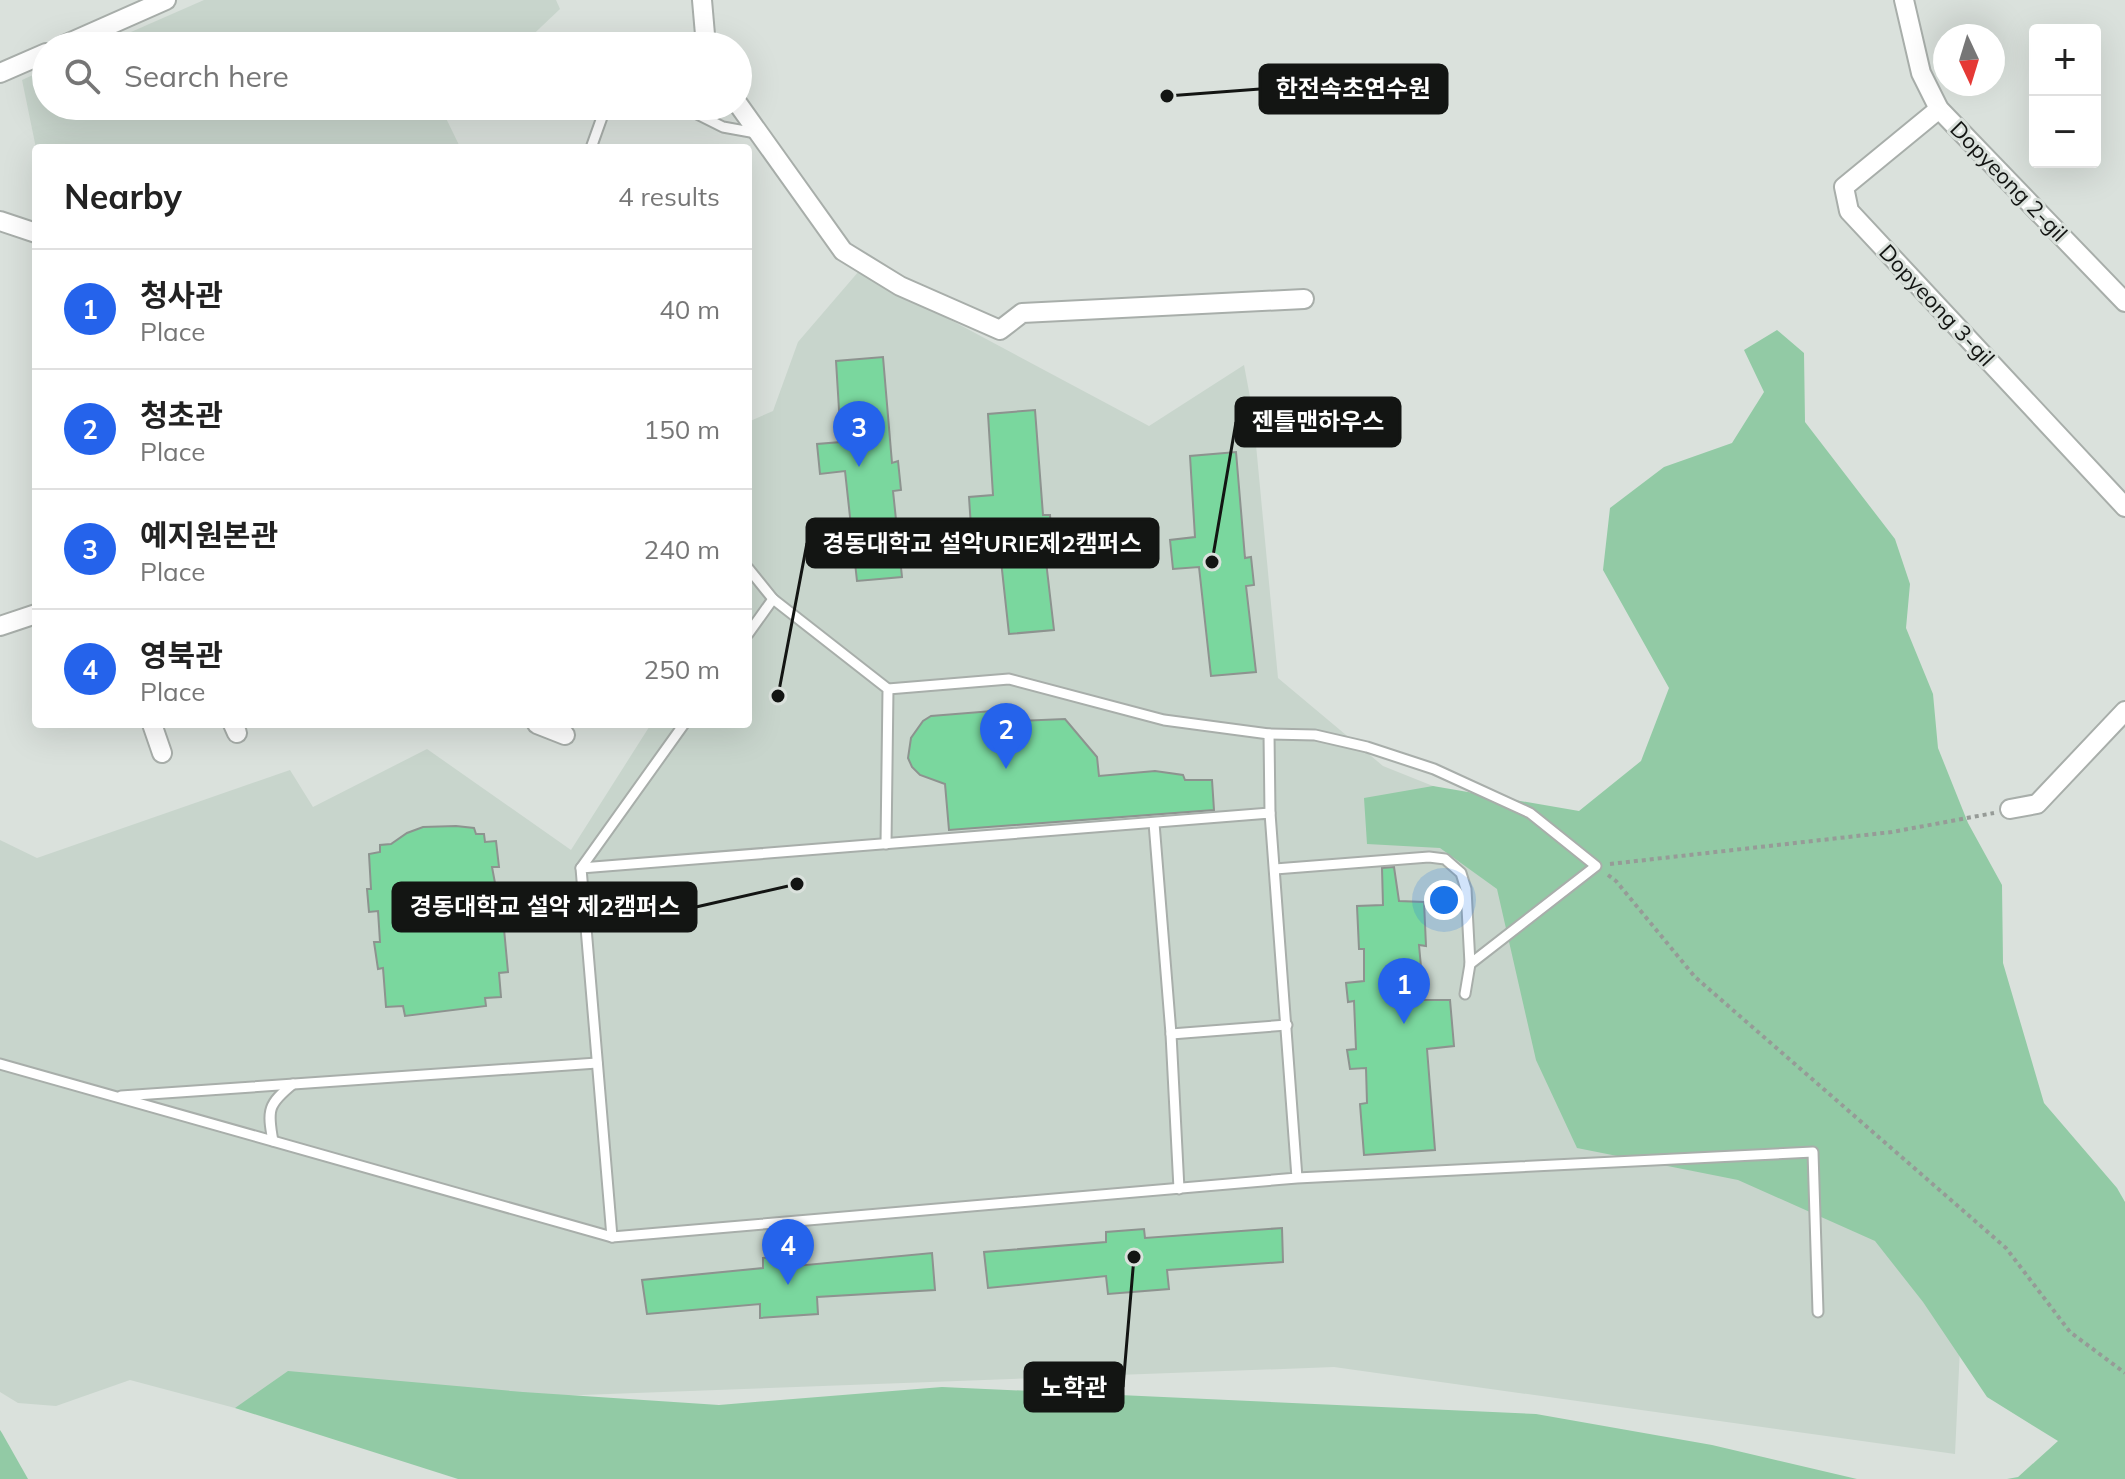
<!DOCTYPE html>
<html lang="en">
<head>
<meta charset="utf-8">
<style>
	:root { --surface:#fff; --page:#f2f2f2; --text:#222; --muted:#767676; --line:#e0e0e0; --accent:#2563eb }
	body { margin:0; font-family:Mulish,"Noto Sans KR",sans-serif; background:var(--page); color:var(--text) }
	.controls { position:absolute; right:24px; top:24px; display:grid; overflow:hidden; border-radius:8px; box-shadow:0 8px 32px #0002 }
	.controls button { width:72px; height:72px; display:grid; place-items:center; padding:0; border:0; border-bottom:2px solid var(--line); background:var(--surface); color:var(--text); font:40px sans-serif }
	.compass { position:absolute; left:1933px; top:24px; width:72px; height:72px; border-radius:50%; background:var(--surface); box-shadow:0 8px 32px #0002; rotate:176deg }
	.you { position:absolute; left:1444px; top:900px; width:28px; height:28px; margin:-20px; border:6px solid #fff; border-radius:50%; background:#1a73e8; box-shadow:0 0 0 12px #1a73e833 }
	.badge { display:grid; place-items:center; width:52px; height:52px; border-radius:50%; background:var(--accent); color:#fff; font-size:26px; font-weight:700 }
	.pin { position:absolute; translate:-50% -66px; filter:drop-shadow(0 2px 4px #0008) }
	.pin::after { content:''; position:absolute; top:42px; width:28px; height:24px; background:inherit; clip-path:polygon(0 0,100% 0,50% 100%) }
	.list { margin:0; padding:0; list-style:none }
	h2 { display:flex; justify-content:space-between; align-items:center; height:104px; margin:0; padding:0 32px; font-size:34px }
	h2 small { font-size:26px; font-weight:400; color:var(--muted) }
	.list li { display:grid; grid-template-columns:52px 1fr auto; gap:24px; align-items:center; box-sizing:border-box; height:120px; padding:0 32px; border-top:2px solid var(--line) }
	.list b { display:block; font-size:30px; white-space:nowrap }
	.list p { margin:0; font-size:26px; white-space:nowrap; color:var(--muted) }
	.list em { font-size:26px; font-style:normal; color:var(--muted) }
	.icon { flex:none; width:44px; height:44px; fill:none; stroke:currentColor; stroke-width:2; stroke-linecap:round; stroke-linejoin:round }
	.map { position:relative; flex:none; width:2125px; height:1479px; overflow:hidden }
	.search { position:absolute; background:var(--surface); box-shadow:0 8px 32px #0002; left:32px; top:32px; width:720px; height:88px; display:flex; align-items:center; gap:20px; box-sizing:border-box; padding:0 28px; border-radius:44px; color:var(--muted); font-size:30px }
	.panel { position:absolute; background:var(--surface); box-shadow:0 8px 32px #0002; left:32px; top:144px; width:720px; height:584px; border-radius:8px }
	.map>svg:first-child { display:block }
	.built { fill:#c8d5cc }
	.green { fill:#92caa5 }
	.building { fill:#7ad79e; stroke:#8d938f; stroke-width:2 }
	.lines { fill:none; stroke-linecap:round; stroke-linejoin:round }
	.lane-casing { stroke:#a8aeaa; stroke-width:13 }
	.street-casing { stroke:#a8aeaa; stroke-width:22 }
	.path { stroke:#969b97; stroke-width:4; stroke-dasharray:4 4; stroke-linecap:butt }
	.lane { stroke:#fff; stroke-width:9 }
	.street { stroke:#fff; stroke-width:18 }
	.labels { text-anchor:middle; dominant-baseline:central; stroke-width:6; stroke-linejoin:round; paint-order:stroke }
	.street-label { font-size:22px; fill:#131513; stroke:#dae1dc }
	.leader { fill:none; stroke:#131513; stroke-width:3 }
	.callout-dot { fill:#131513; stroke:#dae1dc; stroke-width:3 }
	.callout { fill:#131513; stroke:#131513; stroke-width:3 }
	.callout-label { font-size:24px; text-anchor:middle; font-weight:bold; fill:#fff }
</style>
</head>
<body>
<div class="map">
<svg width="2125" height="1479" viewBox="0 0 2125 1479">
	<rect width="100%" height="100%" fill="#dae1dc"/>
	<g class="built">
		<polygon points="204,0 556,0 560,9 521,46 99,46"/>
		<polygon points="46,69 46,106 449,106 442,110 459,145 456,148 36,148 22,80"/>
		<polygon points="859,271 1149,426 1244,365 1253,413 1278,678 1383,766 1493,810 1961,1326 1955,1454 1334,1367 235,1408 130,1380 56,1406 18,1403 0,1392 0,840 37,858 290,770 313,807 427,749 571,850 651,724 748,724 748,422 773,411 798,342"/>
	</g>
	<g class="green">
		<polygon points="1777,330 1804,353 1805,422 1895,539 1910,584 1906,628 1933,694 1938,748 1968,823 2002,885 2003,963 2044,1103 2117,1188 2125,1202 2125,1479 2007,1479 2018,1477 2058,1441 1987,1397 1923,1302 1875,1241 1738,1180 1577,1148 1536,1060 1497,889 1440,848 1367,844 1364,798 1433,786 1579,811 1641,761 1669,688 1603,570 1610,508 1664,467 1732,443 1764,392 1744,350"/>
		<polygon points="288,1371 523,1392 719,1405 942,1387 1536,1414 1712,1445 1857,1479 458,1479 235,1408"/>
		<polygon points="0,1430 2,1433 28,1479 0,1479"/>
	</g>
	<g class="building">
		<polygon points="883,357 892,463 898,461 901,490 893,491 902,577 857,581 845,471 820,474 817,444 841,442 836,361"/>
		<polygon points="1035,410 1043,515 1050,515 1052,543 1044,544 1054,630 1009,634 997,524 971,527 969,497 993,495 988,414"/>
		<polygon points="1236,452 1245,558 1251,557 1254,585 1246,586 1256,672 1211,676 1199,567 1173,569 1170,540 1195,537 1190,456"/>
		<polygon points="1017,709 1018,721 1065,719 1097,757 1099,776 1155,771 1183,775 1185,780 1212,780 1214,810 949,830 945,784 920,775 912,767 908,758 911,738 923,721 931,716"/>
		<polygon points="456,826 474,828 476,834 484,834 485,842 496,841 499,867 492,867 498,899 493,900 496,930 504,929 508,972 499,973 501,997 485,998 486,1006 405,1016 403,1006 386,1007 383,968 378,969 374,942 380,942 378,911 369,912 367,889 371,889 369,854 380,852 380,845 391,844 407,833 423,827"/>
		<polygon points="1394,867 1399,901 1424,902 1426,946 1419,945 1424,1000 1450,1000 1454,1046 1427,1049 1435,1150 1364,1155 1360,1104 1367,1103 1366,1068 1350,1069 1347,1050 1356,1049 1354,1001 1348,1002 1346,983 1364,981 1364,949 1359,949 1357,906 1383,905 1382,868"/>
		<polygon points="1282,1228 1283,1262 1167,1270 1169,1289 1108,1294 1106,1276 988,1288 984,1252 1106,1242 1106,1232 1144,1229 1145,1238"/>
		<polygon points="932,1253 935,1290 817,1297 818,1314 760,1318 760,1304 647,1314 642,1280 763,1268 763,1258 796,1255 796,1266"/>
	</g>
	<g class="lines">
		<g class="lane-casing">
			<g id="lane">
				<polyline points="681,106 723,127 756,133"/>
				<polyline points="591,148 606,106"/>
				<polyline points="748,568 773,599 888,689 886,844"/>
				<polyline points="748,634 773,599"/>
				<polyline points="888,689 1009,679 1164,720 1269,734 1270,813"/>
				<polyline points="1269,734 1315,735 1367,747 1434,769 1530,813 1596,866 1470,964"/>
				<polyline points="1154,823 1171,1034 1179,1189"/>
				<polyline points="581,868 684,724"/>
				<polyline points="1275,869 1429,857 1445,859 1461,873 1466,889 1470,964 1465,994"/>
				<polyline points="1171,1034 1287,1025"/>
				<polyline points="0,1064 612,1237"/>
				<polyline points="121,1096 597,1063"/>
				<path d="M273,1141C267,1110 268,1104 293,1084"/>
				<polyline points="1297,1178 1270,813 581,868 612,1237 1297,1178 1813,1152 1818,1312"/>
			</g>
		</g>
		<g class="street-casing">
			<g id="street">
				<polyline points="702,0 706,46"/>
				<polyline points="1904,0 1921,73 1939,109 2125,302"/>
				<polyline points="62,46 166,0"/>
				<polyline points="0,73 46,53"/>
				<polyline points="738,104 843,251 900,286 1000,330 1022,313 1304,299"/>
				<polyline points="1939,109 1844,187 1849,211 2125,507"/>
				<polyline points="0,221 36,233"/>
				<polyline points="0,626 36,614"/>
				<polyline points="152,724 162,753"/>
				<polyline points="233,724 237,733"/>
				<polyline points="537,724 565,735"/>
				<polyline points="2010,809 2037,804 2125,711"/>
			</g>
		</g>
		<g class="path">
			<polyline points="1610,864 1892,832 1994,813"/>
			<polyline points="1608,875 1616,881 1695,977 2006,1248 2070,1332 2125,1373"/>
		</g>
		<use href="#lane" class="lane"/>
		<use href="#street" class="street"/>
	</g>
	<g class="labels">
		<g class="street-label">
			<text transform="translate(2009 181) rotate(46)">Dopyeong 2-gil</text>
			<text transform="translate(1937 305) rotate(47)">Dopyeong 3-gil</text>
		</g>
	</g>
	<path class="leader" d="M1167 96L1260 89M1212 562L1236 422M778 696L807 543M797 884L696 907M1134 1257L1123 1387"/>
	<g class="callout-dot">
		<circle cx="1167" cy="96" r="8"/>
		<circle cx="1212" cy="562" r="8"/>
		<circle cx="778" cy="696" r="8"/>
		<circle cx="797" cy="884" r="8"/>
		<circle cx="1134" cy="1257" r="8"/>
	</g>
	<g class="callout">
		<rect x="1260" y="65" width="187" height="48" rx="8"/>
		<rect x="1236" y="398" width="164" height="48" rx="8"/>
		<rect x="807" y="519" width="351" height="48" rx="8"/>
		<rect x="393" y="883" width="303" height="48" rx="8"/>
		<rect x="1025" y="1363" width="98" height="48" rx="8"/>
	</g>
	<g class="callout-label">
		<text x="1353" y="97">한전속초연수원</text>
		<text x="1318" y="430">젠틀맨하우스</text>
		<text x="982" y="552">경동대학교 설악URIE제2캠퍼스</text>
		<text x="545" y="915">경동대학교 설악 제2캠퍼스</text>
		<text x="1074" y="1396">노학관</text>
	</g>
</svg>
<div class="controls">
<button>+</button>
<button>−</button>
</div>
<svg class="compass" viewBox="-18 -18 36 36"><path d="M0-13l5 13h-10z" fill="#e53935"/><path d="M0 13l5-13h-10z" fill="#767676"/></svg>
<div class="you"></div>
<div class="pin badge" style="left:1404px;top:1024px">1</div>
<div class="pin badge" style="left:1006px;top:769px">2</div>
<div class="pin badge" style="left:859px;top:467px">3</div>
<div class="pin badge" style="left:788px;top:1285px">4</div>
<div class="search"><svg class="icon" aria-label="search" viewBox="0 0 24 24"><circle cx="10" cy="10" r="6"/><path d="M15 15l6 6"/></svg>Search here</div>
<section class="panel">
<h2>Nearby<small>4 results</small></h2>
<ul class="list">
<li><span class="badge">1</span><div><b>청사관</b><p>Place</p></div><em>40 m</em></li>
<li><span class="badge">2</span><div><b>청초관</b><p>Place</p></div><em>150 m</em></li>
<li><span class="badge">3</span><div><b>예지원본관</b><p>Place</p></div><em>240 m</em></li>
<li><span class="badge">4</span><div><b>영북관</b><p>Place</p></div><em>250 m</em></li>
</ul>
</section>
</div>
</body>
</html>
